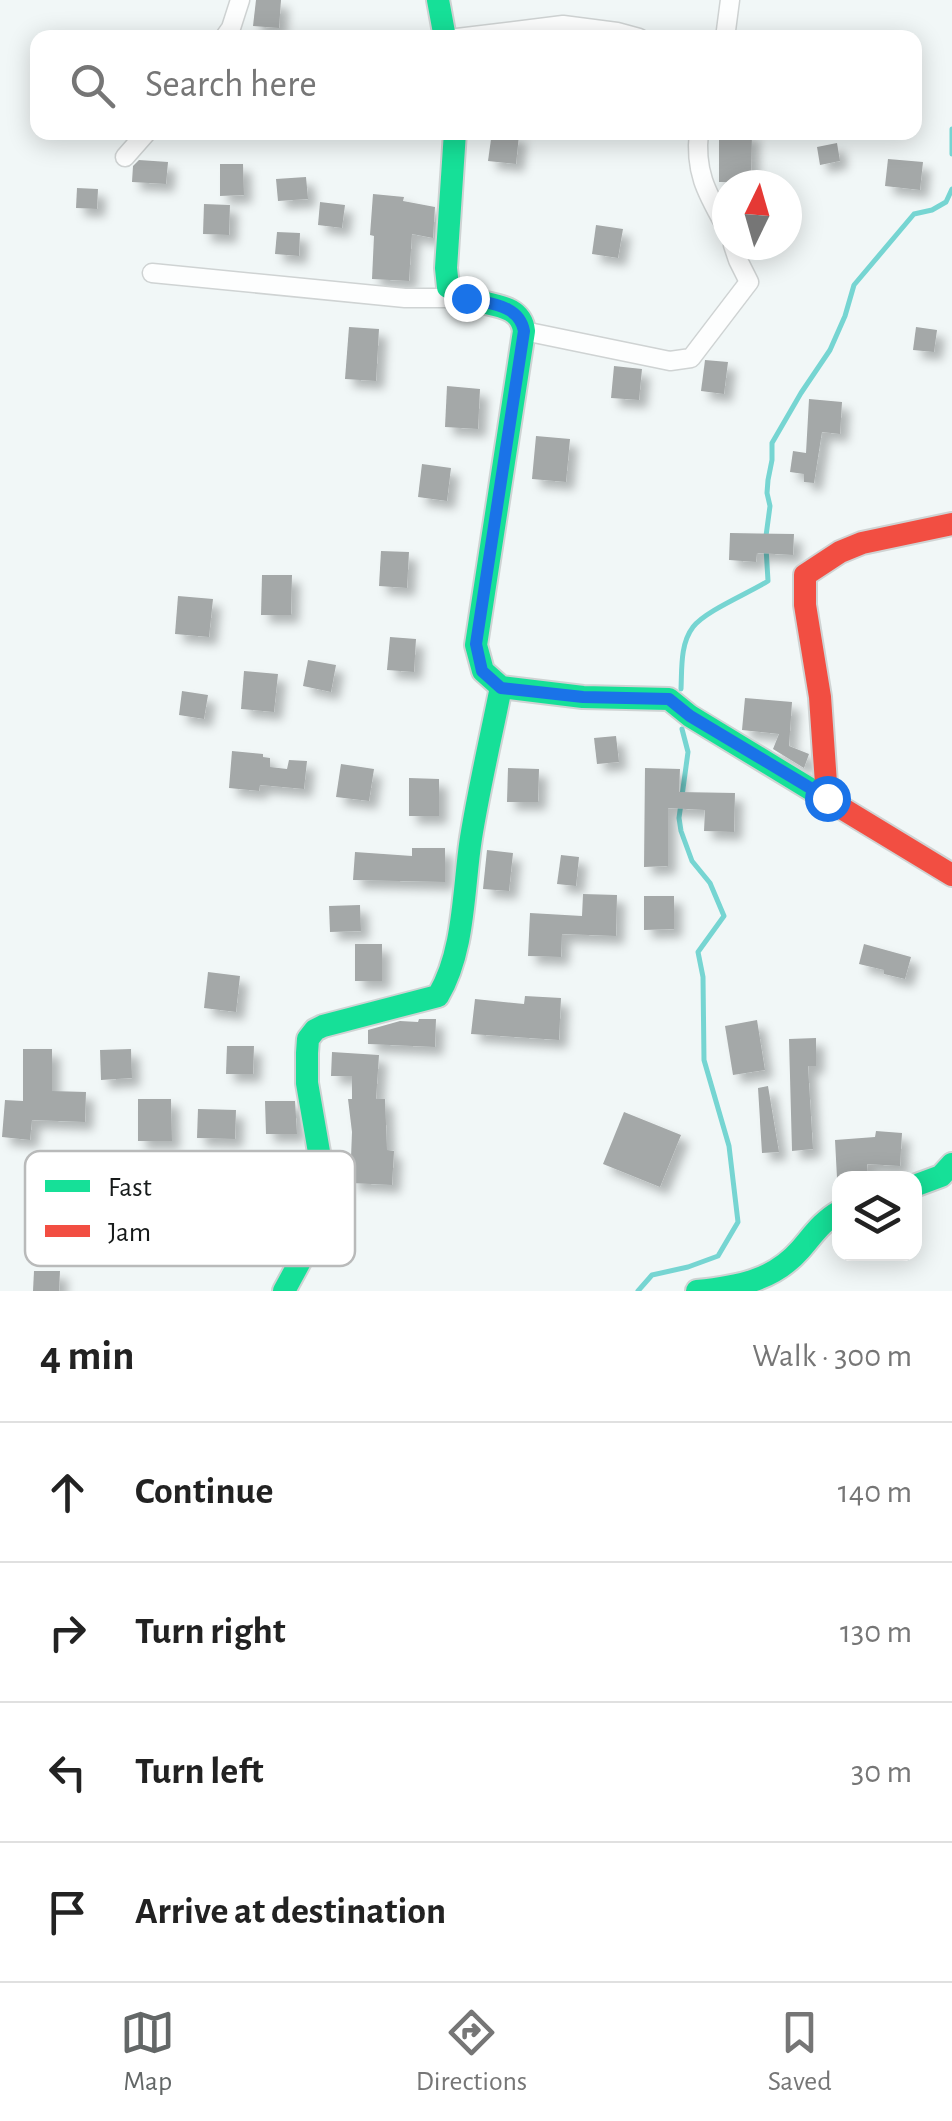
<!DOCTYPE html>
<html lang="en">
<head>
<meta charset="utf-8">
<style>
	:root { --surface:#fff; --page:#f2f2f2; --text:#222; --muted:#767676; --line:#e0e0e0; --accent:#636767 }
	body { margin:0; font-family:"Alegreya Sans",sans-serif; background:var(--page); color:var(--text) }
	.controls { position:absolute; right:30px; bottom:30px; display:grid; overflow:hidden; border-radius:20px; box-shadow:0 5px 25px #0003 }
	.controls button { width:90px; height:90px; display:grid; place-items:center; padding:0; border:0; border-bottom:2px solid var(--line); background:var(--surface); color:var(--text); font:50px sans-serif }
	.compass { position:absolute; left:712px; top:170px; width:90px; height:90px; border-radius:50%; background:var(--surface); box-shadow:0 5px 25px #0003; rotate:5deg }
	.stop { position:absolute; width:30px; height:30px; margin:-22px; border:8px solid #1a73e8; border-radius:50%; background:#fff }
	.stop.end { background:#1a73e8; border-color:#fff; box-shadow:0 2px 10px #0008 }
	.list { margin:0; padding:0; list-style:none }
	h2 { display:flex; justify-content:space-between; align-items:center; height:130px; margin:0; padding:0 40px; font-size:42px }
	h2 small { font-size:32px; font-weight:400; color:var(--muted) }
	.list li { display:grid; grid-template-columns:65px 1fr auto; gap:30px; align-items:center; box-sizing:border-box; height:140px; padding:0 40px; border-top:2px solid var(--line) }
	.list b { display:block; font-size:38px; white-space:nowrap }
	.list em { font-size:32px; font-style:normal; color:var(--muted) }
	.icon { flex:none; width:55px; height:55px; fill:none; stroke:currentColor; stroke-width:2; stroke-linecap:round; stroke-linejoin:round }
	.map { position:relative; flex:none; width:952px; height:1291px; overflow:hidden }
	.search { position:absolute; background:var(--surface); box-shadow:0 5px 25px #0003; left:30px; right:30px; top:30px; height:110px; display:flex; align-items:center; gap:25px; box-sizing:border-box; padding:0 35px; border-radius:20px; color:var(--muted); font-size:38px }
	.sheet { height:690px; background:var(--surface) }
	nav { display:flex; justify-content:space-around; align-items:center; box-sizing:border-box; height:140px; border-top:2px solid var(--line); background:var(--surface); font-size:28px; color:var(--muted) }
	nav a { display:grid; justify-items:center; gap:5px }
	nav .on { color:var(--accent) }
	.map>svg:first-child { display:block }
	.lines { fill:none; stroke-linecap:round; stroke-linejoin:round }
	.stream { stroke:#76d5d2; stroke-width:5 }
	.building { fill:#a4a8a8; filter:url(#shadow) }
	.street-casing { stroke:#cfd3d3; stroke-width:21 }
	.fast-casing { stroke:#cfd3d3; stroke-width:26 }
	.jam-casing { stroke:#cfd3d3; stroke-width:26 }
	.street { stroke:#fdfefe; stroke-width:18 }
	.fast { stroke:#16e098; stroke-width:22 }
	.jam { stroke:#f24e42; stroke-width:22 }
	.route { stroke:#1a73e8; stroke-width:12 }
	.key { fill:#fff; stroke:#b9baba; stroke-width:2.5 }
	.key-label { font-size:28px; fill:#161a1a }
</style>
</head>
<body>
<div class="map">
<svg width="952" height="1291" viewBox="0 0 952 1291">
	<defs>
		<filter id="shadow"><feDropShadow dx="8" dy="8" stdDeviation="5" flood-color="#0004"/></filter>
	</defs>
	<rect width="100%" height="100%" fill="#f1f7f7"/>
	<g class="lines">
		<g class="stream">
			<polyline points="952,129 952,154"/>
			<polyline points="766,536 770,506 767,493 768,480 772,460 772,443 801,393 830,350 845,316 854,285 914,214 932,210 946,202 952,189"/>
			<path d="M681,689C682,669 680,644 693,627C705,611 749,593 768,581L766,547"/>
			<polyline points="638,1291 652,1275 688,1267 718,1256 738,1222 729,1146 704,1060 703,977 698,952 724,916 710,883 692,861 681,831 679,818 688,752 682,729"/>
		</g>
	</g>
	<g class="building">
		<polygon points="256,0 281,0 279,28 253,26"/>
		<polygon points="492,132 519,135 516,164 488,161"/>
		<polygon points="719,132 752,132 751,182 719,182"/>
		<polygon points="837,143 840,161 820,165 817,147"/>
		<polygon points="888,159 923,162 920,190 885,186"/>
		<polygon points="139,160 168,162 166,184 132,182 133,166"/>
		<polygon points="220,164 243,164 244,195 220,196"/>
		<polygon points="306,177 308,199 278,201 276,179"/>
		<polygon points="77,188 98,189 97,209 76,208"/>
		<polygon points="373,194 404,197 403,201 435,207 433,238 412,234 409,281 372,279 374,236 370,235"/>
		<polygon points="320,202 345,205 342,228 318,225"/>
		<polygon points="204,204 230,205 229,235 203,234"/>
		<polygon points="596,225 623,229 618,258 592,254"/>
		<polygon points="277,232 300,233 299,256 275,254"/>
		<polygon points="349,327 379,329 376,381 345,379"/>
		<polygon points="916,327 937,330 934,352 913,350"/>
		<polygon points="705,360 728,362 724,394 701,391"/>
		<polygon points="614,366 642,369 639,400 611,398"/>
		<polygon points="447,386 480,389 478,429 445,427"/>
		<polygon points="809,399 842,402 840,434 822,432 814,483 804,482 804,474 790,472 793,451 806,453"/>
		<polygon points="536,436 570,439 566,482 532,479"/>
		<polygon points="422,464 451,468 447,501 418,497"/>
		<polygon points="730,533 794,534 793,555 757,553 756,562 729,560"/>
		<polygon points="381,551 409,552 407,588 379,586"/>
		<polygon points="262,575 292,575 291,615 261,615"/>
		<polygon points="178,596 213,599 209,637 175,634"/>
		<polygon points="390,637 416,639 414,672 387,670"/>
		<polygon points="308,660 336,665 331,692 303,686"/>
		<polygon points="244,671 278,674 274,712 241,709"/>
		<polygon points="182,691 208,695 204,719 179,715"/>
		<polygon points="745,698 792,702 789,746 809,754 804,768 773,749 779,734 742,730"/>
		<polygon points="616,736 619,762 597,764 594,738"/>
		<polygon points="232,751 263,754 263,757 270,758 270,767 287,769 289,760 307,761 304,789 260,785 259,791 229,788"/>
		<polygon points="341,764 374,769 369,801 336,797"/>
		<polygon points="508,768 539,769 538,802 507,802"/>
		<polygon points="645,768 680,769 679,792 735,793 734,832 704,831 705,810 668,808 668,866 644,867"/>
		<polygon points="409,778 439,779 439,816 409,816"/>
		<polygon points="412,848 445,848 445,882 353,880 355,852 412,856"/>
		<polygon points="487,850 513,853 509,891 483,889"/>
		<polygon points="561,855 579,857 576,886 557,884"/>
		<polygon points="583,894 617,895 616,936 562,934 561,957 528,956 530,913 582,916"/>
		<polygon points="644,896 674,896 674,929 644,930"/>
		<polygon points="360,905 361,931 330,932 329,906"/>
		<rect x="355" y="944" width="27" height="37"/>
		<polygon points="864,944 911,957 905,979 884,974 884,970 859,964"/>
		<polygon points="208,972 240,976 236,1012 204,1008"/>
		<polygon points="525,996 561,998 559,1040 471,1034 475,999 524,1004"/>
		<polygon points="419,1019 436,1019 435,1047 368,1044 368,1030 400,1021 418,1022"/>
		<polygon points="757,1020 765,1070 733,1075 725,1026"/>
		<polygon points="816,1038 816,1066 808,1066 813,1149 792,1151 789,1039"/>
		<polygon points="227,1046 254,1046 253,1074 226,1074"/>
		<polygon points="23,1049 52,1049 52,1091 86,1092 85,1122 32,1120 30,1140 2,1137 5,1100 23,1101"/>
		<polygon points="131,1049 132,1078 101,1080 100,1050"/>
		<polygon points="332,1052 379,1055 376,1099 385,1099 387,1150 394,1151 392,1185 350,1183 352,1132 348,1099 352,1099 352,1076 331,1076"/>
		<polygon points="768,1086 779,1152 762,1153 758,1088"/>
		<polygon points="138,1099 171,1099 172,1141 138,1141"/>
		<polygon points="265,1101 295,1101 297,1134 266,1134"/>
		<polygon points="198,1109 236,1110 235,1139 197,1138"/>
		<polygon points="624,1112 681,1135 660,1187 603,1164"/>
		<polygon points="876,1131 902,1133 900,1166 867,1164 868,1177 837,1178 835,1140 875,1137"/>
		<polygon points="34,1271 60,1271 59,1291 33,1291"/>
	</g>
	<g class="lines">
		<g class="street-casing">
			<g id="street">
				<polyline points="224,38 231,28 240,0"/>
				<polyline points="457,38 563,25 617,32 639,38"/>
				<polyline points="725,38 730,0"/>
				<path d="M699,132C694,173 708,195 727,229"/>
				<polyline points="125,157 147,132"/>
				<polyline points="152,273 405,298 465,298"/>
				<polyline points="524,331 670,361 691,358 749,282 738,260 733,245"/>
			</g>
		</g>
		<g class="fast-casing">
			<g id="fast">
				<polyline points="438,0 445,38"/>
				<path d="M455,132L446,268L448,287C455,291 462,296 470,299C491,306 521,304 524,331L476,645L483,671L501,687L583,697L669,699L690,716L825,798"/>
				<polyline points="914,1186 941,1176 952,1164"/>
				<path d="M284,1291L322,1221L319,1152L307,1083V1053L308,1039L315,1030L323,1026L438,996C465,951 463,889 471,838C479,788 491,737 501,687"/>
				<path d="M697,1291C736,1287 773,1281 800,1250C813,1235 822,1221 840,1211"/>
			</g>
		</g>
		<g class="jam-casing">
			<g id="jam">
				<polyline points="825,798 952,875"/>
				<polyline points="827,798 820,697 805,605 805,575 840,552 862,543 952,524"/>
			</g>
		</g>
		<use href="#street" class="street"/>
		<use href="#fast" class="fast"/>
		<use href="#jam" class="jam"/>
	</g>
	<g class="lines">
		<path class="route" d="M466,298C489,304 519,304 524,331L476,644L482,671L501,688L583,697L669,699L690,716L827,798"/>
	</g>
	<rect x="25" y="1151" width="330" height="115" rx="15" class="key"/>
	<rect x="45" y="1180" width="45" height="12" fill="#16e098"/>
	<rect x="45" y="1225" width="45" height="12" fill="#f24e42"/>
	<g class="key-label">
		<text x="108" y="1196">Fast</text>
		<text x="108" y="1241">Jam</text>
	</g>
</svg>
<div class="controls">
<button><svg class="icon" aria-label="layers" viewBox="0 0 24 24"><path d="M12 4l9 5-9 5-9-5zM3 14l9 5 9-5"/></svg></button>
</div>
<svg class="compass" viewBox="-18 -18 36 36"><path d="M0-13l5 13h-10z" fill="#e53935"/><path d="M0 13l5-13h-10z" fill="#767676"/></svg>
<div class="stop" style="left:827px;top:798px"></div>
<div class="stop end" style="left:466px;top:298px"></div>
<div class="search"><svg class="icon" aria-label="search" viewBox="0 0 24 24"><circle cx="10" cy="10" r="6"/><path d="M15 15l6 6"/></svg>Search here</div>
</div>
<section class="sheet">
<h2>4 min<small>Walk · 300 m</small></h2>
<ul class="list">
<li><svg class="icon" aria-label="ahead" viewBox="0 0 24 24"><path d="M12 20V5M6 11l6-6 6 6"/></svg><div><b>Continue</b></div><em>140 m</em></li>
<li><svg class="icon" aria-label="right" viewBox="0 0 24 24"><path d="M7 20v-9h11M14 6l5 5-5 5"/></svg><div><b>Turn right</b></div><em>130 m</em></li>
<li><svg class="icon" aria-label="left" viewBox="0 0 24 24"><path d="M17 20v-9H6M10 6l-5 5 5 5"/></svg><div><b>Turn left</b></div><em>30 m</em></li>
<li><svg class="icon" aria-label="arrive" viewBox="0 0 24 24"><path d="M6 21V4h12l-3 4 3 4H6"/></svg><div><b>Arrive at destination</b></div></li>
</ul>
</section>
<nav>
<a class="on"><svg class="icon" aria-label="map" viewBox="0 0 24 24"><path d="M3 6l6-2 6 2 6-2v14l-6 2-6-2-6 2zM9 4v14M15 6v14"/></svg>Map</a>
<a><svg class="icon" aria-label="directions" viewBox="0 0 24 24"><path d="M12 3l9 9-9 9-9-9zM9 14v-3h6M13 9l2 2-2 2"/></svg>Directions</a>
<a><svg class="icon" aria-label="saved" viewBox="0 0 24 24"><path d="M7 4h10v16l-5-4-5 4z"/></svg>Saved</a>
</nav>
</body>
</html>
